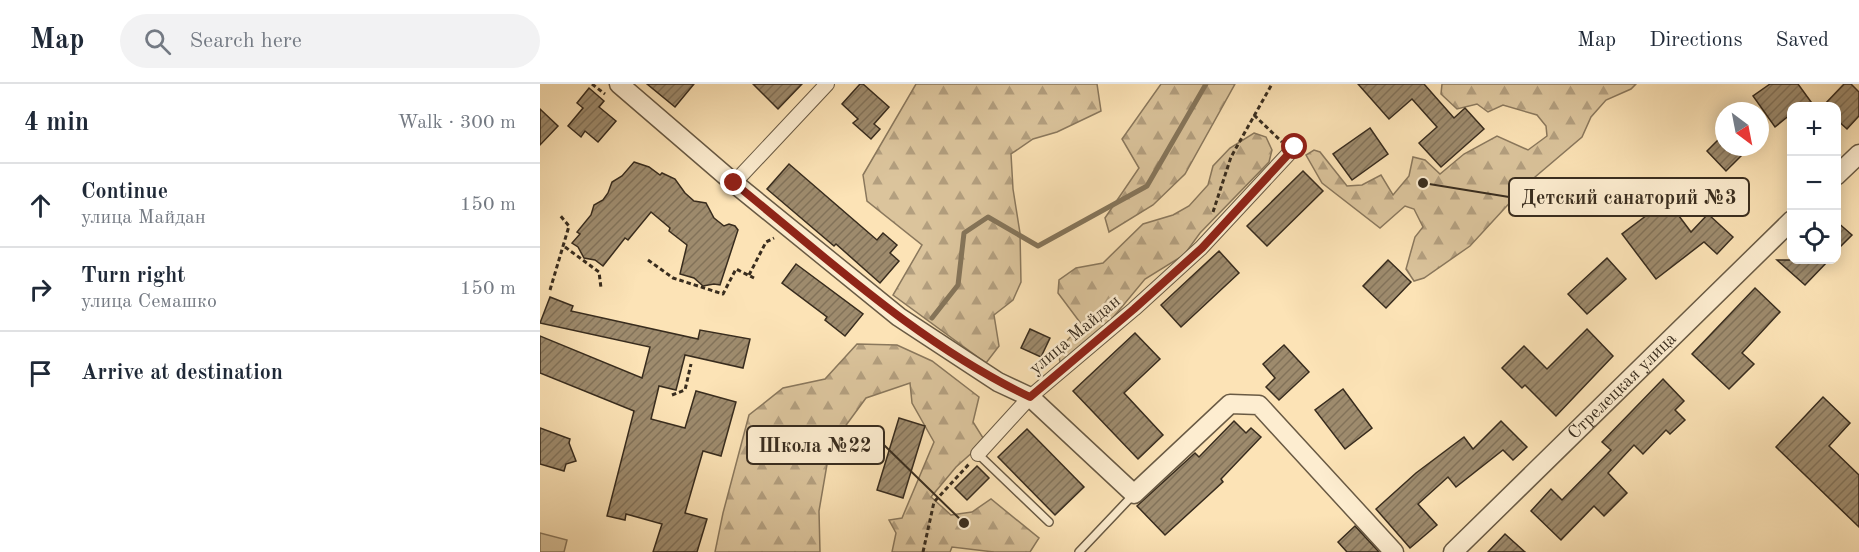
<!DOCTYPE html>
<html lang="en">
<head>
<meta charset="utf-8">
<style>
	:root { --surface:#fff; --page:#f2f2f3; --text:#1f2937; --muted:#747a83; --line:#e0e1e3 }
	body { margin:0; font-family:"Old Standard TT",serif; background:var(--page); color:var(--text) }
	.controls { position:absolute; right:18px; top:18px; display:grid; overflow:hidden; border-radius:12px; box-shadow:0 3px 15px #0003 }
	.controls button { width:54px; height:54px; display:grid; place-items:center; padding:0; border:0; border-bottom:2px solid var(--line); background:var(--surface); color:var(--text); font:30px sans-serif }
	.compass { position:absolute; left:1175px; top:18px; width:54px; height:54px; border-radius:50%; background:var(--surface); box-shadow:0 3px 15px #0003; rotate:148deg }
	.stop { position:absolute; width:18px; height:18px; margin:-14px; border:4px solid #8f2418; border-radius:50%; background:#fff }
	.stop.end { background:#8f2418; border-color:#fff; box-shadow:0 2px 6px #0008 }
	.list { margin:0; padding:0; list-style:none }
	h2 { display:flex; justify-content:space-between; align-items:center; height:78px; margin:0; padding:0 24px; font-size:26px }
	h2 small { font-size:20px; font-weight:400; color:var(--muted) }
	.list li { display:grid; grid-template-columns:39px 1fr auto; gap:18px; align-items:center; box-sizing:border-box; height:84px; padding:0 24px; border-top:2px solid var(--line) }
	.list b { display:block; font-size:22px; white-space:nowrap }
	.list p { margin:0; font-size:20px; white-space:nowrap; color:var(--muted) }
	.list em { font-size:20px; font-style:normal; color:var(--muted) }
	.icon { flex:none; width:33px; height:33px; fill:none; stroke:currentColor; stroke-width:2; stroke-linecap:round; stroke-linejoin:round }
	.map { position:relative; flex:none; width:1319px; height:468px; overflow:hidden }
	header { display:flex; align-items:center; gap:36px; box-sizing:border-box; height:84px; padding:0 30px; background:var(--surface); border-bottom:2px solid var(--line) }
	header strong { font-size:28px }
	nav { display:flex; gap:33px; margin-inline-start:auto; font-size:21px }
	.search { width:420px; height:54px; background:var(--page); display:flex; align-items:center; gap:15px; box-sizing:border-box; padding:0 21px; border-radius:33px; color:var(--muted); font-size:22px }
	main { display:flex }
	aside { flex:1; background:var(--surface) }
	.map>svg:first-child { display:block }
	.forest { fill:url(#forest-firs); stroke:#8a785d; stroke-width:1.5 }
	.garden { fill:#dbc49c; stroke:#8a785d; stroke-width:1.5 }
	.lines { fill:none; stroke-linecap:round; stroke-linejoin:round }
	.stream { stroke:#85755a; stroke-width:5 }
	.building { fill:url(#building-hatch); stroke:#382c1e; stroke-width:1.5 }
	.service-casing { stroke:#695a44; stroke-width:10 }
	.minor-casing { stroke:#695a44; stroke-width:16 }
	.tertiary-casing { stroke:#695a44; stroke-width:21 }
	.path { stroke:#382c1e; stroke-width:3; stroke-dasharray:4.5 3; stroke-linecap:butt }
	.service { stroke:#fdedd0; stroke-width:7 }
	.minor { stroke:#fdedd0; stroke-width:14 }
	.tertiary { stroke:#fdedd0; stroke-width:18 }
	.route { stroke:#8f2418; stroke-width:8 }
	.labels { text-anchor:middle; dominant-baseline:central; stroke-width:5; stroke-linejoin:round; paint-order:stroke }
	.street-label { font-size:18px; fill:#382c1e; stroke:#fdedd0 }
	.leader { fill:none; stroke:#382c1e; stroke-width:2 }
	.callout-dot { fill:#382c1e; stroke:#fdedd0; stroke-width:2 }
	.callout { fill:#fdedd0; stroke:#382c1e; stroke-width:2 }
	.callout-label { font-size:20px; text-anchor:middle; font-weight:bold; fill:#382c1e }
</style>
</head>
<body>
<header>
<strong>Map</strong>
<div class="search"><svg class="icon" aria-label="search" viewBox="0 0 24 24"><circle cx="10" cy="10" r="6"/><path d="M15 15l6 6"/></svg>Search here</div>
<nav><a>Map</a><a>Directions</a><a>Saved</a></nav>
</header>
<main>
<aside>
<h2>4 min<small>Walk · 300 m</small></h2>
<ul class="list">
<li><svg class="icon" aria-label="ahead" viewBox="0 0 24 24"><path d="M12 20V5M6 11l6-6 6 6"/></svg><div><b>Continue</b><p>улица Майдан</p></div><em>150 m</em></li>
<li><svg class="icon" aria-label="right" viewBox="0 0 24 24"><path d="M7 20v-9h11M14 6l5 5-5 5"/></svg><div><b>Turn right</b><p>улица Семашко</p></div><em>150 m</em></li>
<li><svg class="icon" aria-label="arrive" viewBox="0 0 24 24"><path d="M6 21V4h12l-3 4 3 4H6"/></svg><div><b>Arrive at destination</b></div></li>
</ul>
</aside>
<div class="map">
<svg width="1319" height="468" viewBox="0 0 1319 468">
	<defs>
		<pattern id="forest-firs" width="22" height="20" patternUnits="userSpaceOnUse" patternTransform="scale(1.5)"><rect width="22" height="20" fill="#dbc49c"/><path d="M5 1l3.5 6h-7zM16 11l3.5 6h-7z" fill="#b39f7f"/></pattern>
		<pattern id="building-hatch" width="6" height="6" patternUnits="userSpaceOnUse" patternTransform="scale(1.5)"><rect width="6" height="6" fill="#9e8b6d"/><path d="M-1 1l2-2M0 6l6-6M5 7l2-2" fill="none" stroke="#827259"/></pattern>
	</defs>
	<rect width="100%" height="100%" fill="#fce3b6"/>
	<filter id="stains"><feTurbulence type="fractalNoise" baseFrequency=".00333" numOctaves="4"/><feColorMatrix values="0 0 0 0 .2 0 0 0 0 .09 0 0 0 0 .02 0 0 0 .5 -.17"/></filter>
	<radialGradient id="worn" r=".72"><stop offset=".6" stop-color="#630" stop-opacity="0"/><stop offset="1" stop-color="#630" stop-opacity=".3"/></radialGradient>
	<g class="forest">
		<polygon points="376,0 557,0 561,27 517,48 493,55 471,70 473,105 480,149 481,198 473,216 454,231 459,262 446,279 353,211 382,161 327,117 323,91"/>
		<polygon points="621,0 695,0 645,90 613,121 569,148 565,134 599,84 582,55"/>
		<polygon points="902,0 1096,0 1091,5 1066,16 1051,33 1042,53 988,99 930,162 884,194 874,197 866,185 875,153 883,143 874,125 865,122 840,144 782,99 766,71 774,66 780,68 807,102 822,101 841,91 853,111 869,92 873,73 885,76 900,90 924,70 957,52 988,66 1007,52 1006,42 997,31 963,21 948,28 937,20 917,25 901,10"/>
		<path d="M714,49L726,53L732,66L729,78L660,149L644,171L605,195L556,254L536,272L520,278C516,263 533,251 542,241L518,209L519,196L536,184L563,179L603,140L633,131L649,122L668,101L673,82L690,64Z"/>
		<polygon points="317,260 357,261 392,277 439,313 433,338 445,357 416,383 391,413 411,431 432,428 451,415 499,454 490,468 454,468 412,463 410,468 352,468 356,449 349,436 362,434 394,358 372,319 370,299 326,314 290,363 279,427 280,468 175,468 183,429 209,331 243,304 285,295"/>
	</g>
	<polygon class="garden" points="0,449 27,456 24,468 0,468"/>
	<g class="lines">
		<polyline class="stream" points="392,234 418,201 424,149 448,133 498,162 607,102 666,0"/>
	</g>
	<g class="building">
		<polygon points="107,0 154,0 135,23"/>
		<polygon points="213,0 262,0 238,25"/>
		<polygon points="320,0 323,0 349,23 334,40 340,45 331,55 313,39 318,35 302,20"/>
		<polygon points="818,0 884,0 914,34 925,24 944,45 901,83 879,59 897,43 872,15 849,35"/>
		<polygon points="1230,0 1258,0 1274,22 1251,22 1251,30 1235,43 1213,12"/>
		<polygon points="1304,0 1311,0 1319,8 1319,32 1307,45 1296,35 1296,22 1283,22"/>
		<polygon points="49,4 64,17 59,23 76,37 58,58 45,47 41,53 28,42 43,24 37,19"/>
		<polygon points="0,25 18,42 0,61"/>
		<polygon points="830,44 848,70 812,96 793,70"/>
		<polygon points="1184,50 1184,63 1210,63 1186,87 1167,67"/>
		<polygon points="94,78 109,83 120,91 122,89 135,95 145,109 154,117 166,119 174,134 184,142 189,140 195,142 198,146 180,201 174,200 163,202 154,194 140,190 147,161 129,147 130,144 111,128 88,156 85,154 63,182 55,176 44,174 38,163 32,159 40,150 37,148 51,131 54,121 63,116 68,109 72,98 82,92"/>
		<polygon points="249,80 337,156 343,149 357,161 350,169 359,177 340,199 296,160 294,162 227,105"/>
		<polygon points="763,87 783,107 727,162 707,142"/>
		<polygon points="1127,116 1151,148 1168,130 1193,153 1177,170 1164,158 1116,195 1082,150"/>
		<polygon points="1296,137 1312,151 1296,167"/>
		<polygon points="679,167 699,189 641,243 621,221"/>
		<polygon points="1067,174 1086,195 1047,230 1028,210"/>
		<polygon points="848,176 871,198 846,224 823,202"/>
		<polygon points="1237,176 1289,176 1265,201"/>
		<polygon points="256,180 323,230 305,252 285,236 287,233 242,199"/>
		<polygon points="1215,204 1240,228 1202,269 1214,280 1189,305 1152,270"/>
		<polygon points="10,213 33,222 31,227 158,255 160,246 210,255 203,284 145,271 136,306 119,302 111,335 145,344 156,307 196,318 181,372 163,367 145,429 167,435 157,468 113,468 122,440 86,430 85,436 67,432 94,327 0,289 0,252 102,294 110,263 0,239"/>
		<polygon points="490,245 510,254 501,273 481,264"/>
		<polygon points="1047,245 1073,272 1016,332 985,301 982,304 962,284 984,262 1007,285"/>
		<polygon points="595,249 620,275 584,309 623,351 598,375 533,307"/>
		<polygon points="744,261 769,288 739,316 726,303 735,294 723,280"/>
		<polygon points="1123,295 1144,317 1135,326 1145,336 1130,350 1126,346 1103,370 1094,361 1068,389 1087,409 1064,432 1054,422 1021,456 991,427 1011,405 1022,416 1071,366 1062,358"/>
		<polygon points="803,305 832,344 805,365 775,326"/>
		<polygon points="1283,313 1310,339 1289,362 1319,391 1319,443 1236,363"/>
		<polygon points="359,334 385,342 363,414 337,406"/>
		<polygon points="694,337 706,349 711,344 721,353 681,395 683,398 625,451 597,422 655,369 659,373"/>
		<polygon points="961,337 987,363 973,376 963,366 916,403 908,393 878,420 897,441 870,464 836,425 876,389 924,353 933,365"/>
		<polygon points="0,344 30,355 29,359 36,377 26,380 24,387 0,380"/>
		<polygon points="487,345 544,403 515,431 458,373"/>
		<polygon points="437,382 449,394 427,416 415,404"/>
		<polygon points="815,442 839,468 807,468 798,458"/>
		<polygon points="965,450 985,468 948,468"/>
	</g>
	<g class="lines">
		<g class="service-casing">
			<g id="service">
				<polyline points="438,370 509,438"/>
				<polyline points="539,468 594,410"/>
			</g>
		</g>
		<g class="minor-casing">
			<g id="minor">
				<polyline points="194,99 287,0"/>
				<polyline points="438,370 490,313 594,225 661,164 755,63"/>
			</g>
		</g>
		<g class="tertiary-casing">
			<g id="tertiary">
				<polyline points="79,0 194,99 359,233 458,298 490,313 594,410 690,320 719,321 854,468"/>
				<polyline points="1296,92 1319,70"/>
				<path id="s1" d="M913,468L1252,136"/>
			</g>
		</g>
		<g class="path">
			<polyline points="52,0 65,10"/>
			<polyline points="714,31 742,58"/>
			<polyline points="673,128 691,73 732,0"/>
			<polyline points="25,163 59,188 61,204"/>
			<polyline points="108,176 133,194 183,210 196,185 214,194"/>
			<polyline points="209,191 226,158 234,154"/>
			<polyline points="10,206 29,142 19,130"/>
			<polyline points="132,311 145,306 151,280"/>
			<polyline points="383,468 394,418 429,380"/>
		</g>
		<use href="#service" class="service"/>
		<use href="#minor" class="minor"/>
		<use href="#tertiary" class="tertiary"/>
	</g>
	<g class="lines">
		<path class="route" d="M194,99C288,175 380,261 490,313L594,225L662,164L755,63"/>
	</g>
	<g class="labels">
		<g class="street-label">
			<text transform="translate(535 251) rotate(-40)">улица Майдан</text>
			<text stroke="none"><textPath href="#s1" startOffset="237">Стрелецкая улица</textPath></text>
		</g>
	</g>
	<path class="leader" d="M883 99L969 113M424 439L344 361"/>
	<g class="callout-dot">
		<circle cx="883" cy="99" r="6"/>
		<circle cx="424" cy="439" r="6"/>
	</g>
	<g class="callout">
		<rect x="969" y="94" width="240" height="38" rx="6"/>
		<rect x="207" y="342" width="137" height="38" rx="6"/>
	</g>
	<g class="callout-label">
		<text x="1089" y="120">Детский санаторий №3</text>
		<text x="275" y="368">Школа №22</text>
	</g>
	<rect width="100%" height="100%" filter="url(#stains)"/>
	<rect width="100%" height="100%" fill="url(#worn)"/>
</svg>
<div class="controls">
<button>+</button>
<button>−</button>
<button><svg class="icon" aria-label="locate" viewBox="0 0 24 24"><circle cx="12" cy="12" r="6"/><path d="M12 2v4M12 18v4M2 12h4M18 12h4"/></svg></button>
</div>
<svg class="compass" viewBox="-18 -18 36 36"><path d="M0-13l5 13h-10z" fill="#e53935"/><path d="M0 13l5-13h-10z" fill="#747a83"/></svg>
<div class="stop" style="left:755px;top:63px"></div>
<div class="stop end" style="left:194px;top:99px"></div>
</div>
</main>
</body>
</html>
